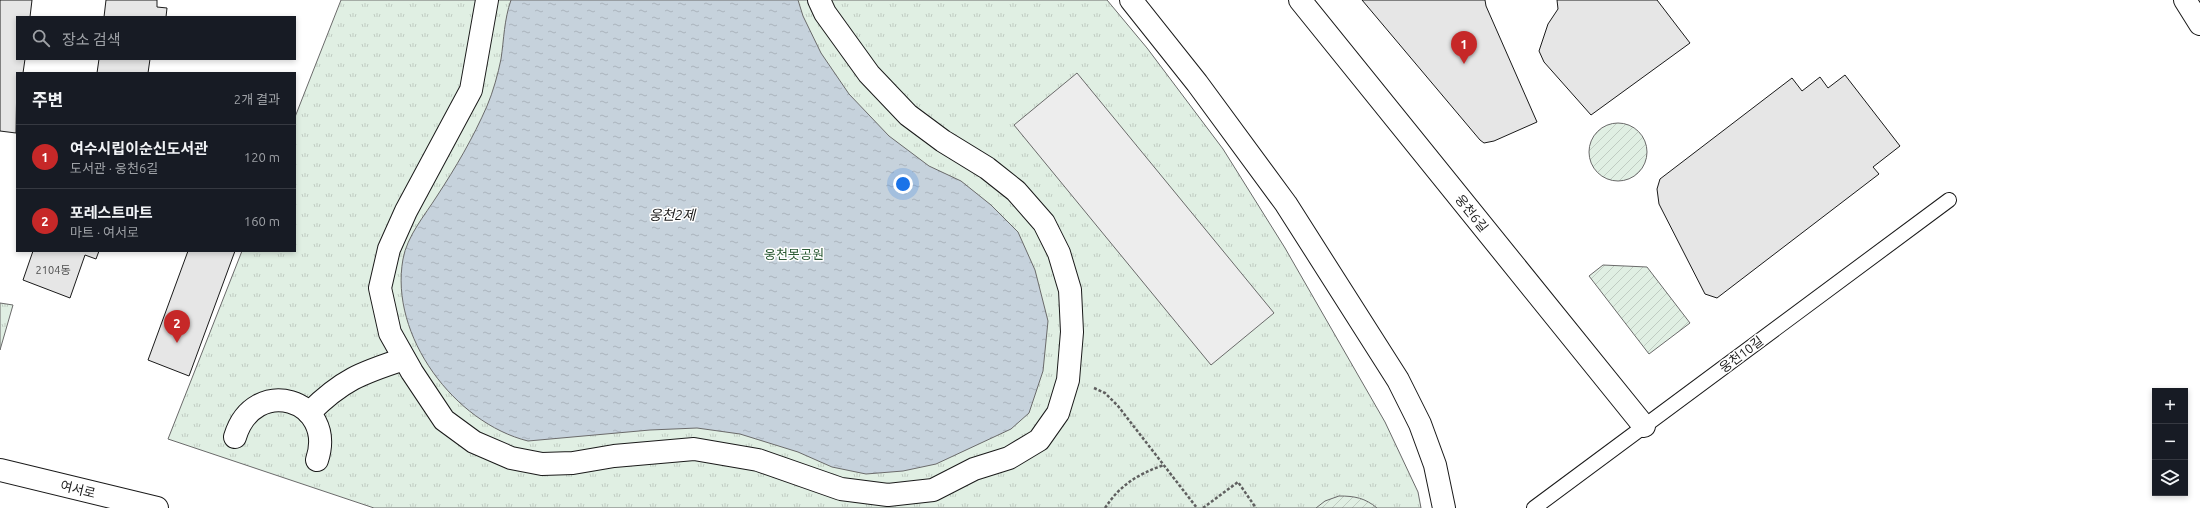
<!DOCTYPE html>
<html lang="ko">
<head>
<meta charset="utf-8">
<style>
	:root { --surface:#171b24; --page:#20242c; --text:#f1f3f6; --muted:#9ea1a6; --line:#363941; --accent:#c62828 }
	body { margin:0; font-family:Ubuntu,"Noto Sans KR",sans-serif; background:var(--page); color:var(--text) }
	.controls { position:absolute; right:12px; bottom:12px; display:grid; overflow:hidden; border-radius:0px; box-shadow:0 2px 6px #0003 }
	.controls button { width:36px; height:36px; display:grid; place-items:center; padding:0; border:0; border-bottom:1px solid var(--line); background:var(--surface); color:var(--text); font:20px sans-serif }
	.you { position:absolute; left:903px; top:184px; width:14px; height:14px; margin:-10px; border:3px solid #fff; border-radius:50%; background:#1a73e8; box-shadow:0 0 0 6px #1a73e833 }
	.badge { display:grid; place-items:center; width:26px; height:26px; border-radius:50%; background:var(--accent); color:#fff; font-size:13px; font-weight:700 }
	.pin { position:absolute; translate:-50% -33px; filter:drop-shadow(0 1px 2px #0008) }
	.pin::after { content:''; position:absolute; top:21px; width:14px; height:12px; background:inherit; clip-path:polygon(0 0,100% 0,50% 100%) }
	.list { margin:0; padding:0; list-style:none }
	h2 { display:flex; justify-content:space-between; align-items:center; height:52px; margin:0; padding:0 16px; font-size:17px }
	h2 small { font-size:13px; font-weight:400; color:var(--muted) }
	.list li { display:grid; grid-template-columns:26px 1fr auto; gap:12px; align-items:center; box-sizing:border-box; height:64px; padding:0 16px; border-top:1px solid var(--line) }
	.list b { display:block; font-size:15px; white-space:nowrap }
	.list p { margin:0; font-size:13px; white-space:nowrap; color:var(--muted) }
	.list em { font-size:13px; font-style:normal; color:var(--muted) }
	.icon { flex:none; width:22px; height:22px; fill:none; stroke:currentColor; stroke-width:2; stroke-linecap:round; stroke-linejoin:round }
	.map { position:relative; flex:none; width:2200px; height:508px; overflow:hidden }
	.search { position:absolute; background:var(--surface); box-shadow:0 2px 6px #0003; left:16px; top:16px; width:280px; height:44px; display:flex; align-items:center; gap:10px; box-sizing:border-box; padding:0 14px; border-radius:0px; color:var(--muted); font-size:15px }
	.panel { position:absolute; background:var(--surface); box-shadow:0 2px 6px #0003; left:16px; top:72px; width:280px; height:180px; border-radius:0px }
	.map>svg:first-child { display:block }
	.park { fill:url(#park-tufts); stroke:#6a6a6a }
	.garden { fill:url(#garden-furrows); stroke:#6a6a6a }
	.parking { fill:#ededed; stroke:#6a6a6a }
	.water { fill:url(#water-ripples); stroke:#6a6a6a }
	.building { fill:#e6e6e6; stroke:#1a1a1a }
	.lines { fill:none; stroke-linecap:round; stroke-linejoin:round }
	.lane-casing { stroke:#1a1a1a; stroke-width:16 }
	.street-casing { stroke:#1a1a1a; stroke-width:24 }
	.secondary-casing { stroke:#1a1a1a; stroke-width:24 }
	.path { stroke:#5f5f5f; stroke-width:2.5; stroke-dasharray:3 2; stroke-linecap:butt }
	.lane { stroke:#fff; stroke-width:14 }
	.street { stroke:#fff; stroke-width:22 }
	.secondary { stroke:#fff; stroke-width:22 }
	.labels { text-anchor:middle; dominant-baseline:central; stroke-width:3; stroke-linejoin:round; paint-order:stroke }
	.number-label { font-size:11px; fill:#4d4d4d }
	.street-label { font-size:13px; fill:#1a1a1a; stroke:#fff }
	.park-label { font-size:13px; fill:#2b5a34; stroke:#fff }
	.water-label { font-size:14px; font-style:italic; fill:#1a1a1a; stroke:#fff }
</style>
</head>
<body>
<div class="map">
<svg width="2200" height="508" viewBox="0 0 2200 508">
	<defs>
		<pattern id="park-tufts" width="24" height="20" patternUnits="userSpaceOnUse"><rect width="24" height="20" fill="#e0efe3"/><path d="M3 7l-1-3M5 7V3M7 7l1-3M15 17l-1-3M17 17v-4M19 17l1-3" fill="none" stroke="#c0ccc2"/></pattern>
		<pattern id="garden-furrows" width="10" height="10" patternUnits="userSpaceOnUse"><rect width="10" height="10" fill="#e0efe3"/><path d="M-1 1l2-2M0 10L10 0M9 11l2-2" fill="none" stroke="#c0ccc2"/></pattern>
		<pattern id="water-ripples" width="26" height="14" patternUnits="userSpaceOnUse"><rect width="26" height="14" fill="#c6d2dc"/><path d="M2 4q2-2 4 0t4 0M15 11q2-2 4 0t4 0" fill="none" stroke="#aab4bc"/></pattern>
	</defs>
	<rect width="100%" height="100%" fill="#fff"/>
	<g class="park">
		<polygon points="341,0 1107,0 1147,48 1223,149 1285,248 1385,422 1418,492 1421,508 374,508 168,439 242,251 295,251 295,117"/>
		<polygon points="0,303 13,305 0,350"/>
	</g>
	<g class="garden">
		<circle cx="1618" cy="152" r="29"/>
		<polygon points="1603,265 1647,267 1690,323 1649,354 1589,276"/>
		<path d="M1339,496C1355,496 1365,498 1377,508H1316L1325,501Z"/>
	</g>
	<polygon class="parking" points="1077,73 1274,313 1211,365 1014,125"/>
	<path class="water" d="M511,0H798L803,16L821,53L849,94L889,136L929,166L961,181L991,205L1018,232L1035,270L1048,321L1043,371L1029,413L1011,429L936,464L903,471L866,474L832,467L798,452L740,434L697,428L650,430L528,441C455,423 389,336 403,259C407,236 425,215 437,196C456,167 473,138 487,106C493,92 498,74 501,59C504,39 504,20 511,0Z"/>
	<g class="building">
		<polygon points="0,0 32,0 30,17 17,17 17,59 25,59 23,73 17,73 16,133 0,131"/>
		<polygon points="106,0 157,0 157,7 167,8 166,17 104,17"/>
		<polygon points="1362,0 1485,0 1486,6 1537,122 1494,141 1484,143 1480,140"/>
		<polygon points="1557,0 1657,0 1690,43 1591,115 1544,62 1539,51 1548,24 1558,9"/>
		<polygon points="99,59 150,59 148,73 97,73"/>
		<polygon points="1845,75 1900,146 1873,167 1879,174 1717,298 1705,294 1659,204 1657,189 1660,179 1792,78 1802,91 1820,77 1828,88"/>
		<polygon points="33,251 99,251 96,259 85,255 70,298 23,280"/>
		<polygon points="188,251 235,251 189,376 148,360"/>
	</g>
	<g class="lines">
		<g class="lane-casing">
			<polyline id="lane" points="1534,508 1949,200"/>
		</g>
		<g class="street-casing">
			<g id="street">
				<polyline points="487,0 471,90 406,211 389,249 380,288 390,333 412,372 444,420 474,442 511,458 542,464 573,463 614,456 694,449 758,460 841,489 888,495 933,490 974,469 1009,458 1039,440 1058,413 1068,380 1072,332 1070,290 1059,253 1044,223 1016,191 987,168 943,141 908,115 869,74 825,13 819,0"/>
				<polyline points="1131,0 1197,83 1286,204 1398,380 1420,424 1435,465 1444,508"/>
				<polyline points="1300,0 1644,426"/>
				<polyline points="2185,0 2200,24"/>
				<path d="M309,413C342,380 361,373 404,359"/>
				<path d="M235,437C254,374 337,399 317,460"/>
			</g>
		</g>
		<g class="secondary-casing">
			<polyline id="secondary" points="0,470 157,508"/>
		</g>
		<g class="path">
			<polyline points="1094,388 1105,393 1118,406 1197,508"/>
			<path d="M1105,508C1120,485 1138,474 1164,465"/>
			<polyline points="1203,508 1238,482 1256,508"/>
		</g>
		<use href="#lane" class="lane"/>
		<use href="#street" class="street"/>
		<use href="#secondary" class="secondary"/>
	</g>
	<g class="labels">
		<g class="number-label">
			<text x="53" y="270">2104동</text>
		</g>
		<g class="street-label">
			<text transform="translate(1472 213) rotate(51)">웅천6길</text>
			<text transform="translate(1741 354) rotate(-37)">웅천10길</text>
			<text transform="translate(78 489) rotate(14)">여서로</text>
		</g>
		<g class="park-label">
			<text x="794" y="254">웅천못공원</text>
		</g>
		<g class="water-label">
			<text x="672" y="215">웅천2제</text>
		</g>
	</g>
</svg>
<div class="controls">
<button>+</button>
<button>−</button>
<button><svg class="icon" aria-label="layers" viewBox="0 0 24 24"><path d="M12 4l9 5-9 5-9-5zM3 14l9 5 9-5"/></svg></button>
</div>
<div class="you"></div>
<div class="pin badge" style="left:1464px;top:64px">1</div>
<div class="pin badge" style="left:177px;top:343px">2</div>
<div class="search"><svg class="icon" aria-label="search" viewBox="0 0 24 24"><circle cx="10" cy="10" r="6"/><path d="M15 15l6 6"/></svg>장소 검색</div>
<section class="panel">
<h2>주변<small>2개 결과</small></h2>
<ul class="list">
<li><span class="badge">1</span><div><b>여수시립이순신도서관</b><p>도서관 · 웅천6길</p></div><em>120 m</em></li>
<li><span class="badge">2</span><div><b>포레스트마트</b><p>마트 · 여서로</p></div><em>160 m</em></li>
</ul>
</section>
</div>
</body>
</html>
